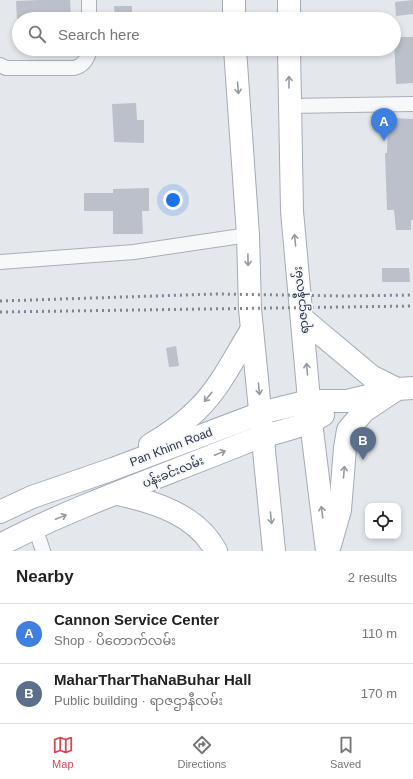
<!DOCTYPE html>
<html lang="en">
<head>
<meta charset="utf-8">
<style>
	:root { --surface:#fff; --page:#f2f2f2; --text:#222; --muted:#767676; --line:#e0e0e0; --accent:#d1495b }
	body { margin:0; font-family:Helvetica,"Noto Sans Myanmar",sans-serif; background:var(--page); color:var(--text) }
	.controls { position:absolute; right:12px; bottom:12px; display:grid; overflow:hidden; border-radius:8px; box-shadow:0 2px 6px #0003 }
	.controls button { width:36px; height:36px; display:grid; place-items:center; padding:0; border:0; border-bottom:1px solid var(--line); background:var(--surface); color:var(--text); font:20px sans-serif }
	.you { position:absolute; left:173px; top:200px; width:14px; height:14px; margin:-10px; border:3px solid #fff; border-radius:50%; background:#1a73e8; box-shadow:0 0 0 6px #1a73e833 }
	.badge { display:grid; place-items:center; width:26px; height:26px; border-radius:50%; background:var(--accent); color:#fff; font-size:13px; font-weight:700 }
	.pin { position:absolute; translate:-50% -33px; filter:drop-shadow(0 1px 2px #0008) }
	.pin::after { content:''; position:absolute; top:21px; width:14px; height:12px; background:inherit; clip-path:polygon(0 0,100% 0,50% 100%) }
	.list { margin:0; padding:0; list-style:none }
	h2 { display:flex; justify-content:space-between; align-items:center; height:52px; margin:0; padding:0 16px; font-size:17px }
	h2 small { font-size:13px; font-weight:400; color:var(--muted) }
	.list li { display:grid; grid-template-columns:26px 1fr auto; gap:12px; align-items:center; box-sizing:border-box; height:60px; padding:0 16px; border-top:1px solid var(--line) }
	.list b { display:block; font-size:15px; white-space:nowrap }
	.list p { margin:0; font-size:13px; white-space:nowrap; color:var(--muted) }
	.list em { font-size:13px; font-style:normal; color:var(--muted) }
	.icon { flex:none; width:22px; height:22px; fill:none; stroke:currentColor; stroke-width:2; stroke-linecap:round; stroke-linejoin:round }
	.map { position:relative; flex:none; width:413px; height:551px; overflow:hidden }
	.search { position:absolute; background:var(--surface); box-shadow:0 2px 6px #0003; left:12px; right:12px; top:12px; height:44px; display:flex; align-items:center; gap:10px; box-sizing:border-box; padding:0 14px; border-radius:22px; color:var(--muted); font-size:15px }
	.sheet { height:172px; background:var(--surface) }
	nav { display:flex; justify-content:space-around; align-items:center; box-sizing:border-box; height:56px; border-top:1px solid var(--line); background:var(--surface); font-size:11px; color:var(--muted) }
	nav a { display:grid; justify-items:center; gap:2px }
	nav .on { color:var(--accent) }
	.map>svg:first-child { display:block }
	.building { fill:#bbc0ca }
	.lines { fill:none; stroke-linecap:round; stroke-linejoin:round }
	.minor-casing { stroke:#a9aeb7; stroke-width:16 }
	.primary-casing { stroke:#a3abb8; stroke-width:24 }
	.minor { stroke:#f7f8fa; stroke-width:14 }
	.primary { stroke:#fff; stroke-width:22 }
	.rail { stroke:#7d8696; stroke-width:3; stroke-dasharray:2 4; stroke-linecap:butt }
	.oneway { stroke:#959aa2 }
	.labels { text-anchor:middle; dominant-baseline:central; stroke-width:4; stroke-linejoin:round; paint-order:stroke }
	.street-label { font-size:12px; fill:#2b3445; stroke:#f4f6f9 }
</style>
</head>
<body>
<div class="map">
<svg width="413" height="551" viewBox="0 0 413 551">
	<rect width="100%" height="100%" fill="#e4e7ec"/>
	<g class="building">
		<polygon points="40,0 70,0 71,17 17,19 16,1"/>
		<polygon points="413,0 413,14 396,16 395,2"/>
		<polygon points="114,6 132,6 132,19 115,19"/>
		<polygon points="394,37 413,37 413,83 396,84"/>
		<polygon points="136,103 137,120 144,120 144,143 114,142 112,104"/>
		<polygon points="392,118 413,119 413,220 411,220 411,230 396,230 394,210 387,210 385,153 387,153 388,123 392,123"/>
		<polygon points="149,188 149,211 142,211 143,234 113,234 113,211 84,211 84,193 113,193 113,189"/>
		<polygon points="382,268 409,268 410,282 382,282"/>
		<polygon points="176,346 179,366 169,367 166,348"/>
	</g>
	<g class="lines">
		<g class="minor-casing">
			<g id="minor">
				<polyline points="89,0 89,19"/>
				<path d="M0,65L6,68H74C83,66 88,58 90,49"/>
				<polyline points="289,106 413,104"/>
				<polyline points="0,262 134,252 248,235"/>
				<polyline points="35,527 43,551"/>
			</g>
		</g>
		<g class="primary-casing">
			<g id="primary">
				<polyline points="234,0 234,19"/>
				<polyline points="289,0 289,19"/>
				<polyline points="235,49 248,235 250,309 274,551"/>
				<polyline points="289,49 292,211 311,422 327,551"/>
				<polyline points="303,319 371,376 397,389 364,411 348,430 345,448 340,510 330,545"/>
				<path d="M150,445C167,435 183,424 197,410C220,388 235,356 252,329"/>
				<path d="M118,494C155,502 197,515 216,551"/>
				<polyline points="0,512 32,497 113,469 261,413 309,401 347,401 397,389 413,388"/>
				<path d="M0,545C79,504 166,475 249,441C273,432 300,429 323,415"/>
			</g>
		</g>
		<use href="#minor" class="minor"/>
		<use href="#primary" class="primary"/>
		<g class="rail">
			<polyline points="0,301 216,294 345,296 413,295"/>
			<polyline points="0,312 413,306"/>
		</g>
	</g>
	<defs><path id="oneway-shaft" d="M-6 0H5M1.5-3L5.5 0L1.5 3" fill="none" stroke-width="1.6" stroke-linecap="round" stroke-linejoin="round"/></defs>
	<g class="oneway">
		<use href="#oneway-shaft" transform="translate(289 82) rotate(-90)"/>
		<use href="#oneway-shaft" transform="translate(238 88) rotate(86)"/>
		<use href="#oneway-shaft" transform="translate(295 240) rotate(-96)"/>
		<use href="#oneway-shaft" transform="translate(248 260) rotate(89)"/>
		<use href="#oneway-shaft" transform="translate(307 369) rotate(-95)"/>
		<use href="#oneway-shaft" transform="translate(259 389) rotate(84)"/>
		<use href="#oneway-shaft" transform="translate(208 397) rotate(129)"/>
		<use href="#oneway-shaft" transform="translate(220 453) rotate(-22)"/>
		<use href="#oneway-shaft" transform="translate(344 472) rotate(-85)"/>
		<use href="#oneway-shaft" transform="translate(322 512) rotate(-97)"/>
		<use href="#oneway-shaft" transform="translate(61 517) rotate(-22)"/>
		<use href="#oneway-shaft" transform="translate(271 518) rotate(84)"/>
	</g>
	<g class="labels">
		<g class="street-label">
			<text transform="translate(301 300) rotate(-96)">ရာဇဌာနီလမ်း</text>
			<text transform="translate(171 447) rotate(-21)">Pan Khinn Road</text>
			<text transform="translate(173 472) rotate(-22)">ပန်းခင်းလမ်း</text>
		</g>
	</g>
</svg>
<div class="controls">
<button><svg class="icon" aria-label="locate" viewBox="0 0 24 24"><circle cx="12" cy="12" r="6"/><path d="M12 2v4M12 18v4M2 12h4M18 12h4"/></svg></button>
</div>
<div class="you"></div>
<div class="pin badge" style="left:384px;top:141px;background:#3f7fe0">A</div>
<div class="pin badge" style="left:363px;top:460px;background:#5c6f8a">B</div>
<div class="search"><svg class="icon" aria-label="search" viewBox="0 0 24 24"><circle cx="10" cy="10" r="6"/><path d="M15 15l6 6"/></svg>Search here</div>
</div>
<section class="sheet">
<h2>Nearby<small>2 results</small></h2>
<ul class="list">
<li><span class="badge" style="background:#3f7fe0">A</span><div><b>Cannon Service Center</b><p>Shop · ပိတောက်လမ်း</p></div><em>110 m</em></li>
<li><span class="badge" style="background:#5c6f8a">B</span><div><b>MaharTharThaNaBuhar Hall</b><p>Public building · ရာဇဌာနီလမ်း</p></div><em>170 m</em></li>
</ul>
</section>
<nav>
<a class="on"><svg class="icon" aria-label="map" viewBox="0 0 24 24"><path d="M3 6l6-2 6 2 6-2v14l-6 2-6-2-6 2zM9 4v14M15 6v14"/></svg>Map</a>
<a><svg class="icon" aria-label="directions" viewBox="0 0 24 24"><path d="M12 3l9 9-9 9-9-9zM9 14v-3h6M13 9l2 2-2 2"/></svg>Directions</a>
<a><svg class="icon" aria-label="saved" viewBox="0 0 24 24"><path d="M7 4h10v16l-5-4-5 4z"/></svg>Saved</a>
</nav>
</body>
</html>
